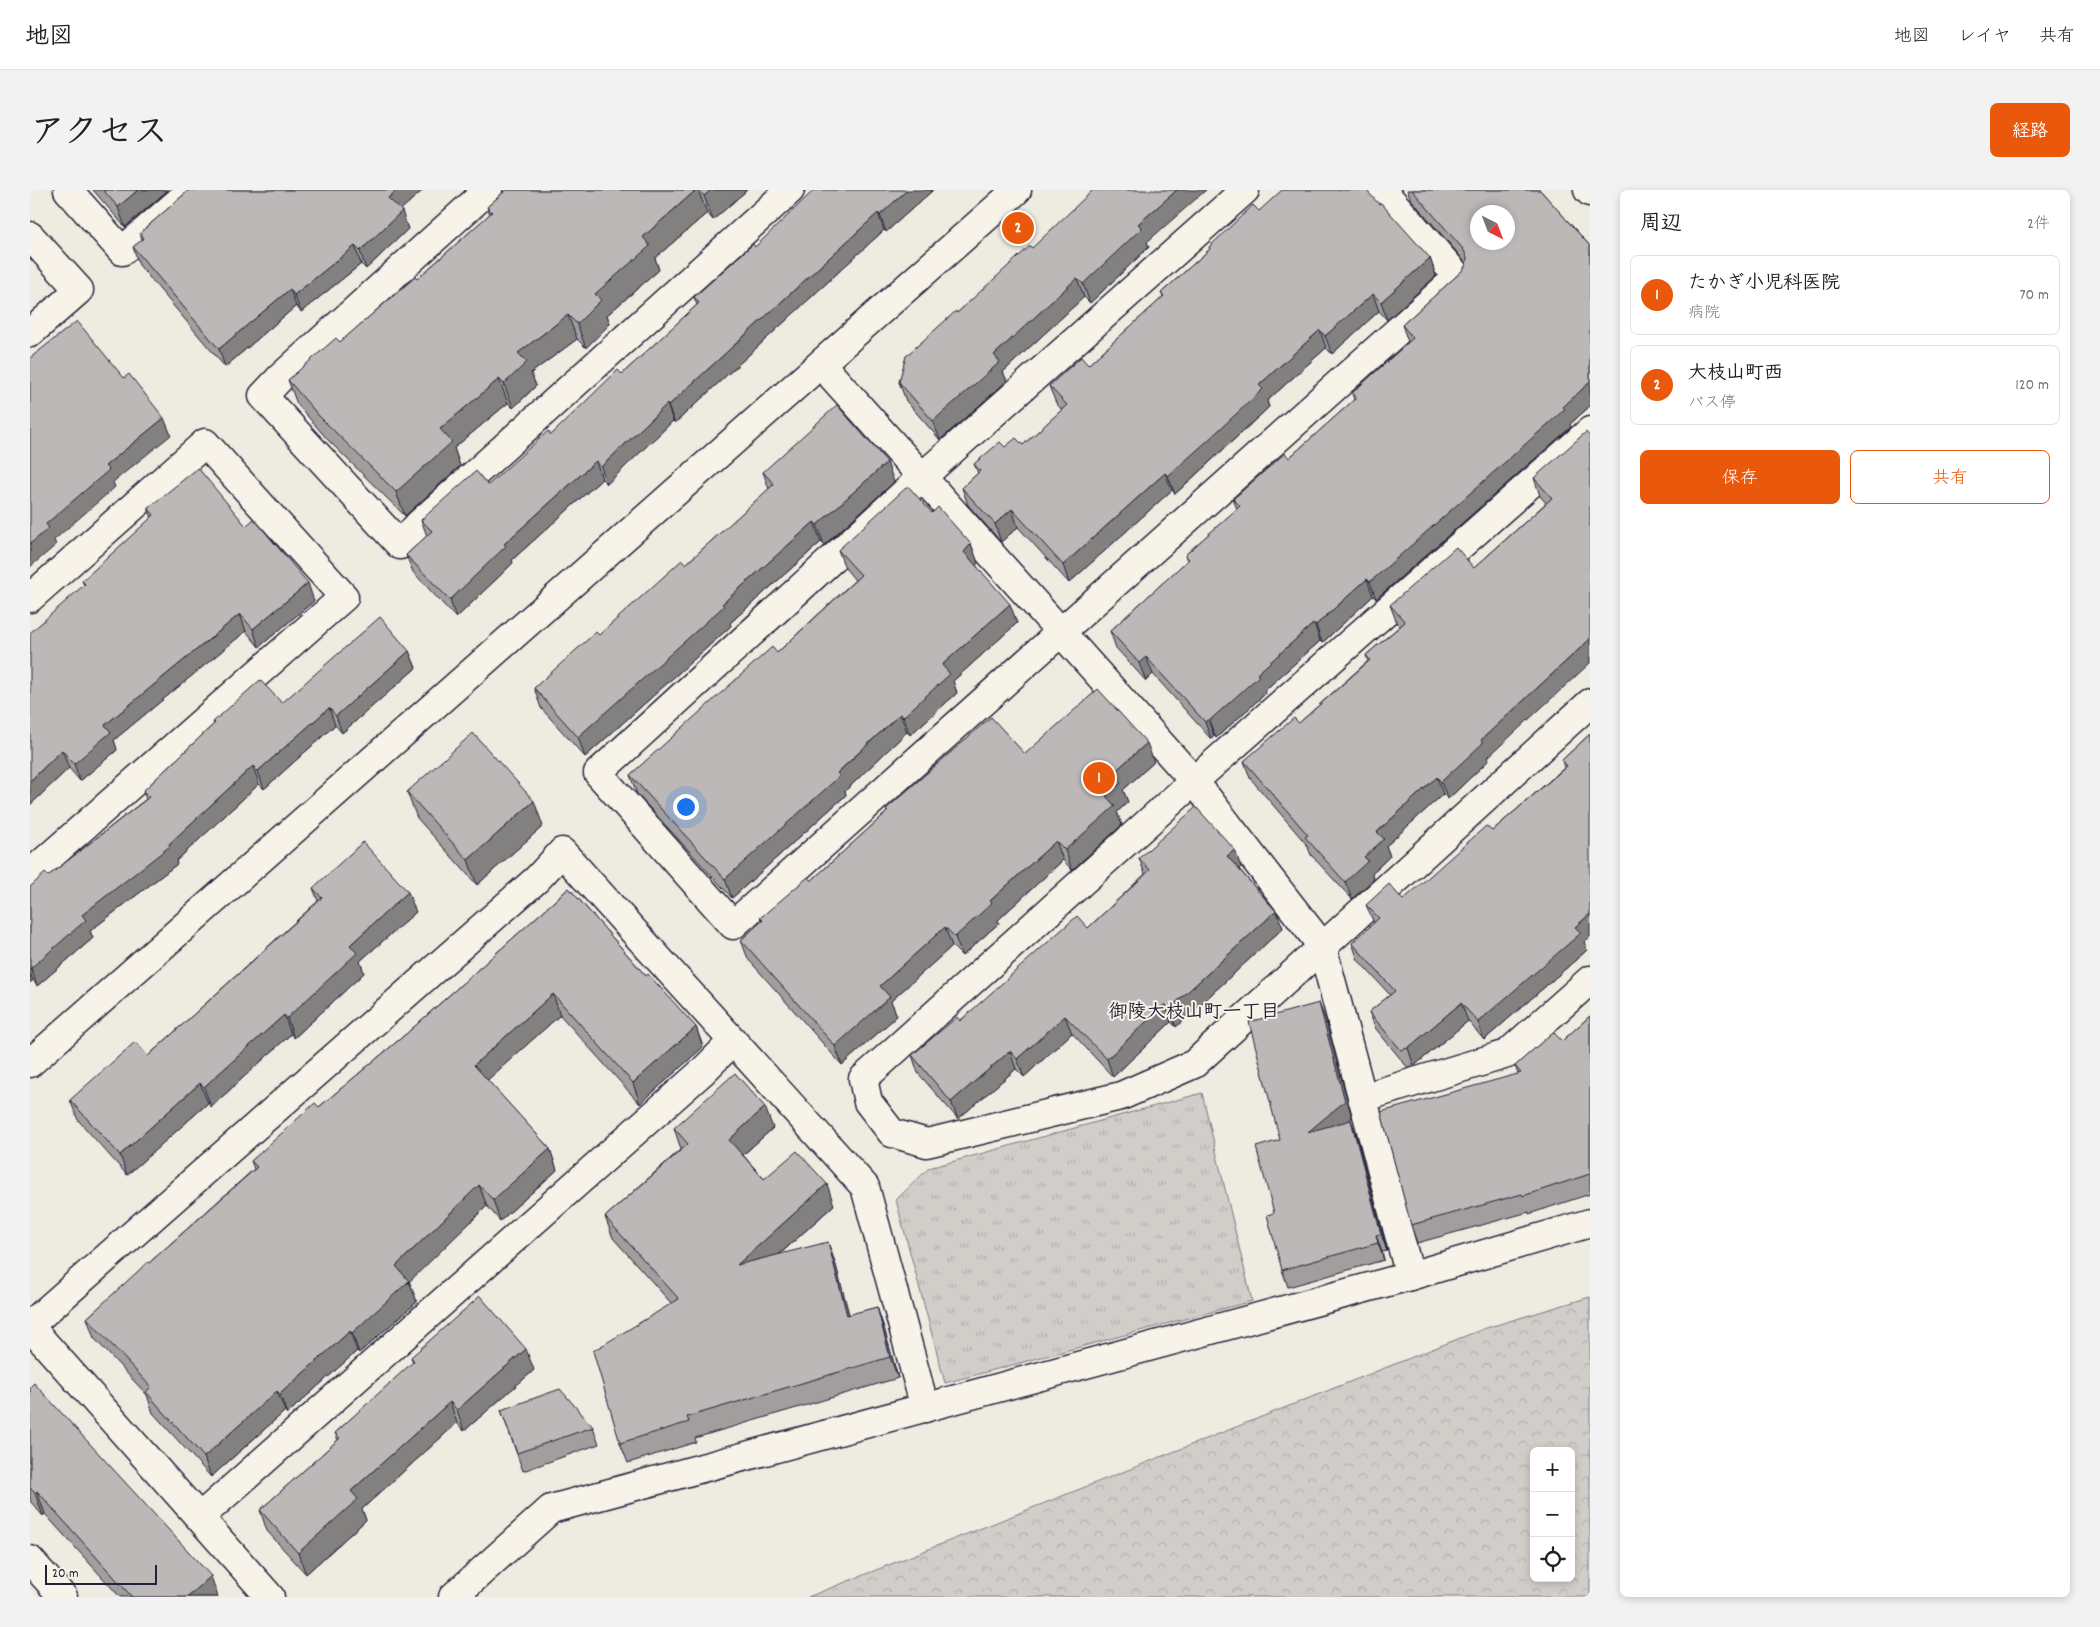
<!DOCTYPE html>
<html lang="ja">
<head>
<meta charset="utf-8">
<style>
	:root { --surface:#fff; --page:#f2f2f2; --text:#222; --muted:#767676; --line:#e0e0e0; --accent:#ea580c }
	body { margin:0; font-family:Dekko,"Klee One",sans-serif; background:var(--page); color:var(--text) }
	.controls { position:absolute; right:15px; bottom:15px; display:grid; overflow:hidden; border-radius:8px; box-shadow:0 2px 8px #0003 }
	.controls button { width:45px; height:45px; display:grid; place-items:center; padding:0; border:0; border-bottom:1px solid var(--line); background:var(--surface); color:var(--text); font:25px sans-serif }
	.compass { position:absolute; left:1440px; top:15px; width:45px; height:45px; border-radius:50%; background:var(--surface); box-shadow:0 2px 8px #0003; rotate:138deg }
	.scale { position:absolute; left:15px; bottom:12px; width:112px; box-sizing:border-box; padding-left:5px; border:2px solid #22223b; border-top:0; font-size:14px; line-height:18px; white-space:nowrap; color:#22223b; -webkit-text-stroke:4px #f7f3e8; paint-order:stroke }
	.you { position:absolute; left:655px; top:616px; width:18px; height:18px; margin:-12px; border:4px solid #fff; border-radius:50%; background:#1a73e8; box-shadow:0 0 0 8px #1a73e833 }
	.badge { display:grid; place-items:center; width:32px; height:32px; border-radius:50%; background:var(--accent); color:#fff; font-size:16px; font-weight:700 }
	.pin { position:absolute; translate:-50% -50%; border:2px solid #fff; box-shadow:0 1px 5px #0006 }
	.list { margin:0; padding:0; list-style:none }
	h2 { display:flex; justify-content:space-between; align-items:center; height:65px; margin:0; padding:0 20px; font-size:21px }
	h2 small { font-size:16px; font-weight:400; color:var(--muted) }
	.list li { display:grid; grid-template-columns:32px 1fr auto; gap:15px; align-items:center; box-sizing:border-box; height:80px; margin:0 10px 10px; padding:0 10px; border:1px solid var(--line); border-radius:8px }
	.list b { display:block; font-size:19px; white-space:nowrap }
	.list p { margin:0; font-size:16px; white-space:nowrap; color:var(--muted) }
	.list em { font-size:16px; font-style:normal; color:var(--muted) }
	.actions { display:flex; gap:10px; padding:15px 20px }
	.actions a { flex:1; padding:11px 0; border:1px solid var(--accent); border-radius:8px; text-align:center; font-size:18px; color:var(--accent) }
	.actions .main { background:var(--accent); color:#fff }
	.icon { flex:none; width:28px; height:28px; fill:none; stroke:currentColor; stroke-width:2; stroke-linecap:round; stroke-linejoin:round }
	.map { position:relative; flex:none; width:1560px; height:1407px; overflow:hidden; border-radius:8px }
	header { display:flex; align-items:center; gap:30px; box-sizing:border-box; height:70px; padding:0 25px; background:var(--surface); border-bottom:1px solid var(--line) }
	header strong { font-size:24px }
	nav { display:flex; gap:28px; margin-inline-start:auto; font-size:18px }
	.intro { display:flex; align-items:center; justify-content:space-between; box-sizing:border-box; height:120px; padding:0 30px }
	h1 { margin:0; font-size:35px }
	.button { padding:12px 22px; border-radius:8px; background:var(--accent); color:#fff; font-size:18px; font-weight:700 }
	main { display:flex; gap:30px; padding:0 30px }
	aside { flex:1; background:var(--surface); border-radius:8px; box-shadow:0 2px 8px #0003 }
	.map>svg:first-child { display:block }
	.forest { fill:url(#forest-crowns); stroke:#7a7882; fill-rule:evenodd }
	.park { fill:url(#park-tufts); stroke:#7a7882 }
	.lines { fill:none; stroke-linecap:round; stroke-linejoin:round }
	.minor-casing { stroke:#22223b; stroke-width:31 }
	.tertiary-casing { stroke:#22223b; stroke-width:31 }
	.minor { stroke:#f7f3e8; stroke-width:28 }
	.tertiary { stroke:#f7f3e8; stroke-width:28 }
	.wall { fill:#a19e9d; stroke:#22223b }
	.shaded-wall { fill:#838180; stroke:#22223b }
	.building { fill:#bbb8b7; stroke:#22223b; fill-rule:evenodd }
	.labels { text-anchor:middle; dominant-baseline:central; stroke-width:4; stroke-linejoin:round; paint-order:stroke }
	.neighbourhood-label { font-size:19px; font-weight:bold; fill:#22223b; stroke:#f7f3e8 }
</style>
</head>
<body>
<header>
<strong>地図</strong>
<nav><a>地図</a><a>レイヤ</a><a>共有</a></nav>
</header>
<div class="intro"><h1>アクセス</h1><a class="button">経路</a></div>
<main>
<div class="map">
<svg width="1560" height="1407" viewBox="0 0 1560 1407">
	<defs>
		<pattern id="forest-crowns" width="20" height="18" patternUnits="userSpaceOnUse" patternTransform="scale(1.25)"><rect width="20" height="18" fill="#d1cdc9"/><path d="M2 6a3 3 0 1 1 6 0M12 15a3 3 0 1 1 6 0" fill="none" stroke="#b3b0ae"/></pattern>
		<pattern id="park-tufts" width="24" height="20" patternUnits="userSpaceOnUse" patternTransform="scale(1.25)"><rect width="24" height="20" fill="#d1cdc9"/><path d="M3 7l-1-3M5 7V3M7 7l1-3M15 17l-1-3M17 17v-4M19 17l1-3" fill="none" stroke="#b3b0ae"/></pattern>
	</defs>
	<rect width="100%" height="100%" fill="#eeebe1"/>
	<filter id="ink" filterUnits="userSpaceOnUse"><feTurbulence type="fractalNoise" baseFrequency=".02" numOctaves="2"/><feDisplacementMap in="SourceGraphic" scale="10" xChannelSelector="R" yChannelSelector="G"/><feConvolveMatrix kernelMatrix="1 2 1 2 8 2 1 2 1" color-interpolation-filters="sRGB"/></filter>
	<g filter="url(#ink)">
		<path class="forest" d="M1560,1107V1407H778L1453,1139ZM1504,1261H1541V1388H1504Z"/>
		<polygon class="park" points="1172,903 1222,1111 915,1193 866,1010 899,978"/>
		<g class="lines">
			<g class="minor-casing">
				<g id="minor">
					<polyline points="38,0 92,61 162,0"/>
					<polyline points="458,0 251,187 233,206 370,355 388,335 760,0"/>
					<polyline points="1215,0 892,287 568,583 703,735 1428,87 1352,0"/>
					<polyline points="1558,0 1560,2"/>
					<polyline points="0,46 49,100 0,143"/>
					<polyline points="791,174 1164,591 1292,756 1380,1086"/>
					<polyline points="1560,241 1164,591 833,889 838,912 862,943 897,953 1091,906 1164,874 1560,513"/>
					<polyline points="0,408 175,253 314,407 0,684"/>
					<polyline points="1332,908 1477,864 1560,790"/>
					<polyline points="0,1135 507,689 532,662 835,997 895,1218"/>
					<polyline points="0,1137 240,1407"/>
					<polyline points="170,1327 672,882 703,851"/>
					<polyline points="0,1370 33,1407"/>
					<polyline points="423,1407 521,1319 1380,1086 1560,1033"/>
				</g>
			</g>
			<g class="tertiary-casing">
				<polyline id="tertiary" points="0,873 987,0"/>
			</g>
			<use href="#minor" class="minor"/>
			<use href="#tertiary" class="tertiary"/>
		</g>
		<g class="wall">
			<polygon points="63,0 138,0 95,37"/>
			<polygon points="159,0 393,0 370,20 378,39 336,79 331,74 271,122 266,116 195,177 109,75 103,57 112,50 110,43"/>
			<polygon points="476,0 717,0 683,30 677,23 625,68 629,80 577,125 580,134 556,158 547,149 501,183 506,196 483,218 478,213 424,258 430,276 375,326 298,250 267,214 258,190 310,152 387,89 460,24 457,17"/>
			<polygon points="903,0 856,42 854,40 645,233 643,231 577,294 572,289 482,370 483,373 426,428 383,382 376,365 397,346 391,330 458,295 521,245 592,184 667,115 664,107 725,57"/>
			<polygon points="1377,0 1510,0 1560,56 1560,216 1540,234 1541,237 1346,409 1343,406 1292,453 1290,451 1234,501 1235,504 1186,548 1184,546 1181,549 1123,484 1116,491 1086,458 1080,441 1157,371 1155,365 1207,319 1203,309 1259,268 1324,210 1322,203 1378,152 1372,135 1432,81 1436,75 1436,73 1381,9"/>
			<polygon points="1229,21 1400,68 1406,86 1357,130 1349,121 1302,164 1296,158 1237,211 1239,217 1181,271 1145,304 1142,300 1039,393 988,337 971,352 938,315 932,298 948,283 944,274 975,257 993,255 1032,220 1026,213 1019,196 1058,175 1133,107 1131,103 1180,59 1179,57"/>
			<polygon points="1117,52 1119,57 1060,113 1054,107 973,182 977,191 910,250 876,211 869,192 927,123 1002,58"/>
			<polygon points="1560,247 1458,567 1459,570 1418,609 1413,604 1356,656 1360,666 1342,683 1344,689 1322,709 1281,665 1277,655 1220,588 1214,571 1269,533 1338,471 1336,465 1370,436 1367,433 1360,415 1444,378 1516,313 1510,306 1504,288"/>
			<polygon points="733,282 864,292 794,355 791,352 700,433 701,436 555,567 511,518 504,498 656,374 739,299"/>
			<polygon points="118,318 216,336 284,411 229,457 216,441 84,550 87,560 50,591 39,578 0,615 54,395 52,391 122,328"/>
			<polygon points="902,323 941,354 948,373 946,375 987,433 923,491 927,503 880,545 877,542 815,601 816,605 702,708 607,604 600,585 747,463 825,390 815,378 808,360"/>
			<polygon points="379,461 386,478 312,543 305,535 234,599 229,594 146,671 147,674 60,741 63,748 7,796 3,790 0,793 0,697 18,686 116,609 113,601 184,534 183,532 252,513"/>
			<polygon points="1560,544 1554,752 1557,760 1454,850 1438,831 1384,876 1378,878 1346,839 1339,822 1360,805 1328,770 1322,753 1344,733 1336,715 1373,710 1462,641 1534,578 1532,570"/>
			<polygon points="995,564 1124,572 1093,600 1098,612 1087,622 1092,635 1042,680 1033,670 968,730 969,733 932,766 922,756 861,811 867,826 812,875 718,769 711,750 732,731 730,728 781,691 857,622 856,619"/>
			<polygon points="377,602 513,636 447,695 387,628"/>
			<polygon points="1109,668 1211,677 1209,679 1246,721 1253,738 1146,837 1141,832 1083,887 1042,843 994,887 986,879 928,929 888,883 882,865 1058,738 1115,684"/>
			<polygon points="283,698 386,722 330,771 334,783 264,848 261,844 181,917 178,913 97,985 48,930 40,910 118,866 288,711"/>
			<polygon points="539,698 616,786 666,837 673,857 610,914 530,825 457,890 520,959 527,980 470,1031 457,1016 379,1091 387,1112 329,1163 327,1161 257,1224 255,1221 181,1287 123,1223 117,1205 64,1148 57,1128 119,1073 224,979 221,971 289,917 376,844"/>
			<polygon points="1560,826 1560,1004 1499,1024 1499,1022 1387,1053 1381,1035 1488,884 1485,876 1532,851"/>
			<polygon points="1296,831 1322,928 1318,931 1321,930 1327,948 1357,1061 1352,1062 1354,1070 1258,1097 1252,1080 1244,1023 1250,950"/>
			<polygon points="644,938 743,938 713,965 734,989 804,1015 750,1064 805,1072 819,1125 847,1117 854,1138 868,1188 665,1248 666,1252 598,1273 590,1253 641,1113 583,1048 575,1027 651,959"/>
			<polygon points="381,1167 504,1180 434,1241 427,1233 332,1319 336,1330 276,1384 237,1341 230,1320 308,1250 305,1243 383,1173"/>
			<polygon points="0,1197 188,1407 90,1407 15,1324 13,1326 0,1311"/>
			<polygon points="471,1220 563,1237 569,1254 493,1281"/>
		</g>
		<g class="shaded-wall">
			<polygon points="108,0 138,0 95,37 88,17"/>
			<polygon points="367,0 393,0 365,25 358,8"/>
			<polygon points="666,0 668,0 677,23 625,68 629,80 577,125 580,134 556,158 547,134 565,104 613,47"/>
			<polygon points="681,0 717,0 683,30 674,6"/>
			<polygon points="877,0 903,0 856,42 850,25"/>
			<polygon points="1147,0 1176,0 1117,52 1119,57 1060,113 1053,94 1108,34"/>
			<polygon points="372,21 378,39 336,79 330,61"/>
			<polygon points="848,23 854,40 645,233 638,216"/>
			<polygon points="325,56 331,74 271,122 264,105"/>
			<polygon points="1400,68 1406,86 1357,130 1351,112"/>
			<polygon points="1047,88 1054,107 973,182 977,191 910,250 903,231 964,165"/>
			<polygon points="260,99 266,116 195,177 189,159"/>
			<polygon points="1343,104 1349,121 1302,164 1295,146"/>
			<polygon points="538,125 547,149 501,183 506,196 483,218 474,194 488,163"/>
			<polygon points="1290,140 1296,158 1237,211 1239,217 1145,304 1138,286 1229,195"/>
			<polygon points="469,189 478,213 424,258 430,276 375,326 366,302 410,239"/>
			<polygon points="1560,192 1560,216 1540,234 1541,237 1346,409 1340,392"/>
			<polygon points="637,214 643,231 577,294 571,277"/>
			<polygon points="134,228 141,245 83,292 85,297 24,350 26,355 0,377 0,354 16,334 75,276"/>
			<polygon points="566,271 572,289 482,370 483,373 426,428 420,410 474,354"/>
			<polygon points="857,272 864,292 794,355 787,335"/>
			<polygon points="1135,283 1142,300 1039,393 1033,375"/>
			<polygon points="982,319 988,337 971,352 965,334"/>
			<polygon points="784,332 791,352 700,433 701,436 555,567 548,547 692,414"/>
			<polygon points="941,354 948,373 941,381 934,362"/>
			<polygon points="1337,389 1343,406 1292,453 1286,435"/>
			<polygon points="278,393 284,411 229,457 223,439"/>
			<polygon points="980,414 987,433 923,491 927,503 880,545 873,527 912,475"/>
			<polygon points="210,424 216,441 84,550 87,560 50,591 44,574 75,535"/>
			<polygon points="1284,433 1290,451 1234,501 1235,504 1186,548 1179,531 1227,484"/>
			<polygon points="1560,449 1560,473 1458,567 1459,570 1418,609 1411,592 1451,550"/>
			<polygon points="379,461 386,478 312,543 306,526"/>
			<polygon points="1116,467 1123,484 1116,491 1109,473"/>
			<polygon points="299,518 305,535 234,599 228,581"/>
			<polygon points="870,524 877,542 815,601 816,605 702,708 695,689"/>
			<polygon points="1178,529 1184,546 1181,549 1175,532"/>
			<polygon points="1117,553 1124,572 1093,600 1098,612 1087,622 1092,635 1042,680 1035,660 1076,606 1082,584"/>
			<polygon points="32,560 39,578 0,615 0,591"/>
			<polygon points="223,576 229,594 146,671 147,674 60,741 63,748 7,796 1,778 52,725 139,654"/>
			<polygon points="1407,587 1413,604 1356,656 1360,666 1342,683 1344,689 1322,709 1315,692 1347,642"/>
			<polygon points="504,611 513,636 447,695 438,670"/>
			<polygon points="1026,651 1033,670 968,730 969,733 932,766 925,747 960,711"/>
			<polygon points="1205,660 1211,677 1204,684 1197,666"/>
			<polygon points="378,702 386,722 330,771 334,783 264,848 257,828 320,755"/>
			<polygon points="1246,721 1253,738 1146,837 1139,819"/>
			<polygon points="1560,724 1560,747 1554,752 1557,760 1454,850 1448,832 1545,737"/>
			<polygon points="915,737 922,756 861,811 867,826 812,875 805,856 850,796"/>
			<polygon points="0,783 3,790 0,793"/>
			<polygon points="523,804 530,825 451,896 444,875"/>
			<polygon points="1289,813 1296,831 1322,928 1284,960 1278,942"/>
			<polygon points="1431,813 1438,831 1384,876 1378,858"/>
			<polygon points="1135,814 1141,832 1083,887 1077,869"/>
			<polygon points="254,825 261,844 181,917 174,897"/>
			<polygon points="1035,826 1042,843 994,887 987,869"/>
			<polygon points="666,837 673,857 610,914 603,893"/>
			<polygon points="980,861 986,879 928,929 921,912"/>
			<polygon points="170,893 178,913 97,985 90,965"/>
			<polygon points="735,917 743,938 707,970 699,950"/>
			<polygon points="1321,930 1327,948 1357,1061 1351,1044"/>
			<polygon points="520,959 527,980 470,1031 463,1010"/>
			<polygon points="797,994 804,1015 714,1096 707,1075"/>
			<polygon points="449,995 457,1016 377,1094 379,1091 387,1112 329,1163 322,1143 366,1076"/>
			<polygon points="1346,1045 1352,1062 1354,1070 1348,1053"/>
			<polygon points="798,1052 805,1072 825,1146 817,1125"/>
			<polygon points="847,1117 854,1138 868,1188 860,1167"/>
			<polygon points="320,1141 327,1161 257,1224 250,1204"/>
			<polygon points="496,1159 504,1180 434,1241 427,1220"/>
			<polygon points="247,1201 255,1221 181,1287 174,1267"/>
			<polygon points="420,1212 427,1233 332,1319 336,1330 276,1384 268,1363 321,1301"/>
			<polygon points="7,1301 15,1324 13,1326 5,1303"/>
			<polygon points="181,1386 188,1407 158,1407"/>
		</g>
		<g class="building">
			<polygon points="73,0 108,0 88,17"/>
			<polygon points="159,0 367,0 358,8 372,21 330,61 325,56 264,105 260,99 189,159 103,57 114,48 110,43"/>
			<polygon points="476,0 666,0 613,47 620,56 565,104 571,110 547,134 538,125 488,163 497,172 474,194 469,189 410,239 422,252 366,302 289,226 258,190 306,148 310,152 385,87 387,89 462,22 457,17"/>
			<polygon points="669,0 681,0 674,6"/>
			<polygon points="784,0 877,0 850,25 848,23 638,216 637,214 571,277 566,271 474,354 476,356 420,410 376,365 402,341 391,330 446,281 458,295 518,241 521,245 588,180 592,184 669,113 664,107 723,54 725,57"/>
			<polygon points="1063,0 1147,0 1108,34 1112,38 1053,94 1047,88 964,165 970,172 903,231 869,192 876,166 926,121 927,123 1000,56 1002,58"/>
			<polygon points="1252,0 1336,0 1349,14 1351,13 1400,68 1351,112 1343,104 1295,146 1290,140 1229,195 1233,199 1175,253 1138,286 1135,283 1033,375 982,319 965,334 932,298 950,281 944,274 970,252 975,257 986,248 993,255 1037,215 1019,196 1051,167 1058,175 1134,106 1131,103 1180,59 1179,57 1223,15 1229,21"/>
			<path d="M1382,0H1510L1560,56V192L1533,217L1535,219L1340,392L1337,389L1286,435L1284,433L1227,484L1229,486L1179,531L1178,529L1175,532L1116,467L1109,473L1080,441L1159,369L1155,365L1210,316L1203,309L1255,263L1259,268L1326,208L1322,203L1383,148L1372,135L1432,81L1436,75L1437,67L1433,59ZM1448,22H1478V52H1448Z"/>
			<polygon points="47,131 94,188 99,184 134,228 75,276 79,280 16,334 19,338 0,354 0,168"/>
			<polygon points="807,215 857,272 787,335 784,332 692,414 694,416 548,547 504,498 566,442 569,445 652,370 656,374 744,294 733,282"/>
			<polygon points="1556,242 1560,247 1560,449 1451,550 1453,553 1411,592 1407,587 1347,642 1354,649 1334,667 1338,671 1315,692 1275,647 1278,645 1214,571 1264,528 1269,533 1340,470 1336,465 1375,432 1360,415 1426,357 1444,378 1522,308 1504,288"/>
			<polygon points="168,278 216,336 224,329 278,393 223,439 210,424 75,535 81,542 44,574 32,560 0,591 0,443 55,394 52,391 124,325 118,318"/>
			<polygon points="878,296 902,323 908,317 941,354 934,362 980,414 912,475 920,484 873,527 870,524 807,583 810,586 695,689 600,585 742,457 747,463 831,385 808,360"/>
			<polygon points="350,427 379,461 306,526 299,518 228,581 223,576 139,654 140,656 52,725 56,730 1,778 0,777 0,697 15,683 18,686 119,607 113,601 185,533 183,532 230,490 252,513"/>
			<polygon points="1068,499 1117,553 1082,584 1091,593 1076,606 1085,616 1035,660 1026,651 960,711 962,713 925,747 915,737 850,796 860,807 805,856 711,750 733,730 730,728 778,687 781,691 858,621 856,619 961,527 995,564"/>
			<polygon points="443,543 504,611 438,670 377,602"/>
			<polygon points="1560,544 1560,724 1545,737 1551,743 1448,832 1431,813 1378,858 1371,860 1339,822 1365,801 1322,753 1349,728 1336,715 1359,694 1373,710 1456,636 1462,641 1537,576 1532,570"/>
			<polygon points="1166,617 1205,660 1197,666 1246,721 1139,819 1135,814 1077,869 1035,826 987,869 980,861 921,912 882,865 927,827 930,831 1047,726 1058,738 1120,680 1109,668"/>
			<polygon points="333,652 378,702 320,755 327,763 257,828 254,825 174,897 170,893 90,965 40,910 105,852 118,866 292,708 283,698"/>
			<polygon points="539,698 616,786 618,784 666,837 603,893 523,804 444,875 520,959 463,1010 449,995 366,1076 379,1091 322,1143 320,1141 250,1204 247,1201 174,1267 116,1202 121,1197 57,1128 118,1072 119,1073 227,977 221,971 285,913 289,917 376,844"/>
			<polygon points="1289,813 1315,911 1278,942 1321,930 1351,1044 1346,1045 1348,1053 1252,1080 1237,1025 1244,1023 1226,957 1250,950 1219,832"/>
			<polygon points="1560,826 1560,984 1493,1006 1492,1004 1381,1035 1351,922 1491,883 1485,876 1523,842 1532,851"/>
			<polygon points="705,883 735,917 699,950 734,989 767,961 797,994 707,1075 798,1052 817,1125 847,1117 860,1167 657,1227 659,1232 590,1253 563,1161 649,1109 575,1027 658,954 644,938"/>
			<polygon points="450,1106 496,1159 427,1220 420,1212 321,1301 328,1309 268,1363 230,1320 310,1248 305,1243 384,1171 381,1167"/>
			<polygon points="4,1193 181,1386 158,1407 102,1407 7,1301 5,1303 0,1298 0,1197"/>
			<polygon points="530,1199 563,1237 487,1263 471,1220"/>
		</g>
	</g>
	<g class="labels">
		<g class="neighbourhood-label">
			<text x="1164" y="823">御陵大枝山町一丁目</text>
		</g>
	</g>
</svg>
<div class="controls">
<button>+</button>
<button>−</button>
<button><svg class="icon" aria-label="locate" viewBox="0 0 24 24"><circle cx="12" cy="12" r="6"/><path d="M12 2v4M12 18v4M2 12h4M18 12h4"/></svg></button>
</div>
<svg class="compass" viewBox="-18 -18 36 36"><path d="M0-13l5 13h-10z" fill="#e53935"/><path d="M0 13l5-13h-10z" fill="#767676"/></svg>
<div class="scale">20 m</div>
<div class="you"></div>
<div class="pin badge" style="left:1069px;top:588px">1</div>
<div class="pin badge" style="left:988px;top:38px">2</div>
</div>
<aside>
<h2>周辺<small>2件</small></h2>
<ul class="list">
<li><span class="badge">1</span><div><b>たかぎ小児科医院</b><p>病院</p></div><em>70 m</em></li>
<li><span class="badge">2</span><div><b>大枝山町西</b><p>バス停</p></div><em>120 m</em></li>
</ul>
<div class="actions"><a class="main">保存</a><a>共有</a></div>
</aside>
</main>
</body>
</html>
